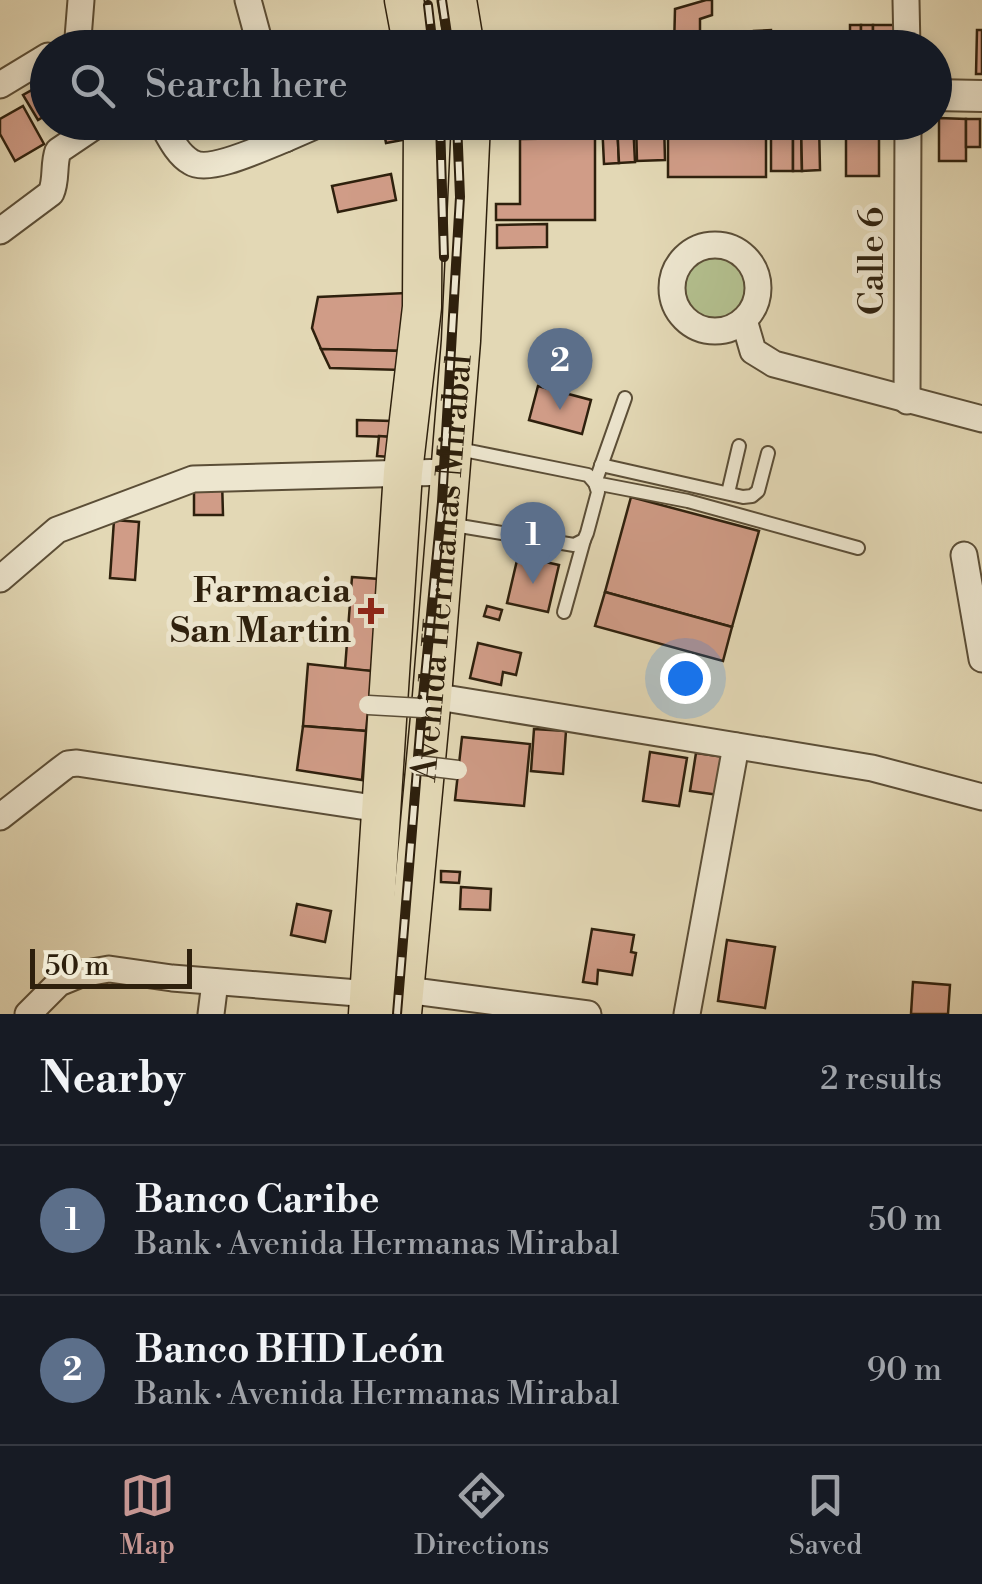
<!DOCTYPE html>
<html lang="en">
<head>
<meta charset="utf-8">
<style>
	:root { --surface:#171b24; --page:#242831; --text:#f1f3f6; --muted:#9ea1a6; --line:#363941; --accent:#c59692 }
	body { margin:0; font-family:"Libre Bodoni",serif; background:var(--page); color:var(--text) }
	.scale { position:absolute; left:30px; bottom:25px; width:162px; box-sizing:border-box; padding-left:10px; border:5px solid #2e200d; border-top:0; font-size:28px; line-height:35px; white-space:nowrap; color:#2e200d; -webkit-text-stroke:8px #ede6cf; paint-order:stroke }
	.you { position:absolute; left:685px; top:678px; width:35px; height:35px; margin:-25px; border:8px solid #fff; border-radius:50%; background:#1a73e8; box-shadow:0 0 0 15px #1a73e833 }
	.badge { display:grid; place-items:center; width:65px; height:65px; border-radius:50%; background:var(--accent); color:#fff; font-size:32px; font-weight:700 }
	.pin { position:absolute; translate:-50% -82px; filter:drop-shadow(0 2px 5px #0008) }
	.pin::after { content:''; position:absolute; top:52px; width:35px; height:30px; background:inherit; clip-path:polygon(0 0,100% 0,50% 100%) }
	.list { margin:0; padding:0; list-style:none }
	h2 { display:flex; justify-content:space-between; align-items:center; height:130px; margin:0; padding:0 40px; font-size:42px }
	h2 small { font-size:32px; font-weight:400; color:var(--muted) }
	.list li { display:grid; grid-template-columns:65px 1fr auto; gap:30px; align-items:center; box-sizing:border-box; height:150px; padding:0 40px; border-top:2px solid var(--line) }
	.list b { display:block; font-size:38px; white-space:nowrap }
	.list p { margin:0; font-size:32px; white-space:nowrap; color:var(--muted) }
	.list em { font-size:32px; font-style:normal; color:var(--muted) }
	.icon { flex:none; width:55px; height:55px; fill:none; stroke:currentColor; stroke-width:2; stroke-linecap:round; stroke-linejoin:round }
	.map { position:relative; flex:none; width:982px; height:1014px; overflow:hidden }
	.search { position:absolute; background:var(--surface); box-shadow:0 5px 15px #0003; left:30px; right:30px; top:30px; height:110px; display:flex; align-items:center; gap:25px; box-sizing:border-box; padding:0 35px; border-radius:55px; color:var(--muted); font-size:38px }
	.sheet { height:430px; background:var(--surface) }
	nav { display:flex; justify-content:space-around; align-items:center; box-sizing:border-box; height:140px; border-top:2px solid var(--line); background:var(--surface); font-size:28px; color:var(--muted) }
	nav a { display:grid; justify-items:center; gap:5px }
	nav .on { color:var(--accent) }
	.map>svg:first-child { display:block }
	.green { fill:#b3bf8e; stroke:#70704e; stroke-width:2.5 }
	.building { fill:#d09c87; stroke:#2e200d; stroke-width:2.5 }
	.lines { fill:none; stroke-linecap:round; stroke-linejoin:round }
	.service-casing { stroke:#5b4e37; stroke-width:16 }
	.minor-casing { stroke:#5b4e37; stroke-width:29 }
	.tertiary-casing { stroke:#5b4e37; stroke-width:34 }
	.primary-casing { stroke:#2e200d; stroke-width:41 }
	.service { stroke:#ede6cf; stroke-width:12 }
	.minor { stroke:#ede6cf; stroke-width:25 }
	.tertiary { stroke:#ede6cf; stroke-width:30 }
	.primary { stroke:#e3d8b5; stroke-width:38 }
	.rail-casing { stroke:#2e200d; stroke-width:10 }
	.rail { stroke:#ede6cf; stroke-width:6; stroke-dasharray:19; stroke-linecap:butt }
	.pedestrian-bridge-casing { stroke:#5b4e37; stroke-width:21; stroke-linecap:butt }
	.pedestrian-bridge { stroke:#ede6cf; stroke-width:18 }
	.poi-dot { fill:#8f2418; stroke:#ede6cf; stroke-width:4 }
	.labels { text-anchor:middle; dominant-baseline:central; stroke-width:10; stroke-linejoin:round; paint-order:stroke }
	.street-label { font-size:35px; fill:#2e200d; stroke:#ede6cf }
	.poi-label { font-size:35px; font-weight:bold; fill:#2e200d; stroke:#ede6cf; text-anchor:end }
</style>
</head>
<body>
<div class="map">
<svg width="982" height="1014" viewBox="0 0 982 1014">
	<rect width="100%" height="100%" fill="#e3d8b5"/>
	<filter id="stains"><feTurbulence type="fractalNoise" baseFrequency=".002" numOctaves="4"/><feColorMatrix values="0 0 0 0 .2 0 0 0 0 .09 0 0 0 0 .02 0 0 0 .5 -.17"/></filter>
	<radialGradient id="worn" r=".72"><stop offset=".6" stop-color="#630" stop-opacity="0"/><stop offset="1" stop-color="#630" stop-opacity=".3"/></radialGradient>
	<circle class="green" cx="716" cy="288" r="38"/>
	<g class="building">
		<polygon points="706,0 712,0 712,15 700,19 700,48 674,48 675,9"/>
		<rect x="850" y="25" width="11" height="23"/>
		<rect x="861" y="25" width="12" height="23"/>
		<polygon points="873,25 895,25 894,48 873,48"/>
		<polygon points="771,30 772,48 755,48 754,31"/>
		<polygon points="977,30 982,30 982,74 976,74"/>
		<polygon points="571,34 571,48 531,48 531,43"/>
		<polygon points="48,81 48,114 38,120 23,95"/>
		<polygon points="23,106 44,144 15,161 0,134 0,119"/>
		<polygon points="939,118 966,119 966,161 939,161"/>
		<rect x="966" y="119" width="14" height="28"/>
		<polygon points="382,122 410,122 413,138 386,143"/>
		<polygon points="602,122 617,122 619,163 604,164"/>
		<polygon points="617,122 633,122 635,162 619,163"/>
		<polygon points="636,122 664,122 665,160 637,161"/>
		<rect x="668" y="122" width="98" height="55"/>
		<rect x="771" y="122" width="22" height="49"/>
		<polygon points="793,122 801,122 802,171 793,171"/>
		<polygon points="801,122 819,122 820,170 802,171"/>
		<polygon points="879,126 879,176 846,176 846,127"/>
		<polygon points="595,138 595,220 496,220 496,204 520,204 520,139"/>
		<polygon points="391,174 396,200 338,212 332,186"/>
		<polygon points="547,224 547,247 497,248 497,225"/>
		<polygon points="406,293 404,351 321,349 312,328 318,297"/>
		<polygon points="321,349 404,351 403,370 330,368"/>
		<polygon points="538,386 591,400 582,434 529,420"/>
		<polygon points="357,420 392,421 391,437 357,436"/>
		<polygon points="379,436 391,437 390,457 377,456"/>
		<polygon points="222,480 223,515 194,515 194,481"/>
		<polygon points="631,497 759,531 732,627 605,592"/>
		<polygon points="114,520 139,522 135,580 110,578"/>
		<polygon points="518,556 559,565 548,612 507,603"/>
		<polygon points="352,577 379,579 372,671 345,669"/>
		<polygon points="605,592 732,627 723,661 595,626"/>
		<polygon points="487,606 502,610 499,620 484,616"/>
		<polygon points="478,643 521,653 516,675 503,672 501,685 470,678"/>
		<polygon points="308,664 372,671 366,731 303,726"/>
		<polygon points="303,726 366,731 362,780 297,770"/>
		<polygon points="534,729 566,731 563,774 531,771"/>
		<polygon points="462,737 530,744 524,806 455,800"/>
		<polygon points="650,752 687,758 679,806 643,801"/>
		<polygon points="696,753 725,757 719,795 690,791"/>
		<polygon points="441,871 460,872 459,883 441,882"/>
		<polygon points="461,887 491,889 490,910 460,909"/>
		<polygon points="297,904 331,911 325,942 291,935"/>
		<polygon points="592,929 634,935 631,952 636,953 632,975 598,970 597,984 583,982"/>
		<polygon points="727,940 775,947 765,1008 718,1001"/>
		<polygon points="913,982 950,985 948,1014 911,1014"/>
	</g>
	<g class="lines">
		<g class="service-casing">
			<g id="service">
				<polyline points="625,398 595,483 688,501 858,548"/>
				<polyline points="601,465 743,497 752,496 758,491 768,453"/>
				<polyline points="728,493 739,446"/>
				<polyline points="448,524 574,545 584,540 587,533 598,492 595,483 588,475 454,448"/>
				<polyline points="564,612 584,540"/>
			</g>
		</g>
		<g class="minor-casing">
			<g id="minor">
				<polyline points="248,0 261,48"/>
				<polyline points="906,0 907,48"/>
				<polyline points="78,38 81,0"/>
				<polyline points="0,85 48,56"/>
				<path d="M161,122C169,136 177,154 191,162C209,174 264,147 285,139L280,122"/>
				<polyline points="285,139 324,122"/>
				<path d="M0,231L51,193C57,180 53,165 58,151L101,122"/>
				<circle cx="715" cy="288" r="43"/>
				<polyline points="744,320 753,351 774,364 982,419"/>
				<polyline points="907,401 908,122"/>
				<polyline points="964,555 982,659"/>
				<polyline points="0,579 57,530 193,479 449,472"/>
				<polyline points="432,696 872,768 982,797"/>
				<polyline points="0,817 60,770 68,764 77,763 380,809"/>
				<polyline points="28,1014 59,983 81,974 109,969 172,978 370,994 406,990 588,1014"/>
				<polyline points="211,1014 215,982"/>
				<polyline points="687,1014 736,746"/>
			</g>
		</g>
		<g class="tertiary-casing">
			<polyline id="tertiary" points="934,95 982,96"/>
		</g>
		<g class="primary-casing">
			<g id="primary">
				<polyline points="404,0 413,48"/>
				<polyline points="457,0 465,48"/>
				<polyline points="368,1014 403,472 422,307 423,122"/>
				<path id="s1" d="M402,1014L432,696L461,341L471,122"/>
			</g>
		</g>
		<use href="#service" class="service"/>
		<use href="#minor" class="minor"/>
		<use href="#tertiary" class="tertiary"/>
		<use href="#primary" class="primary"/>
		<g class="rail-casing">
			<g id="rail">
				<polyline points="442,0 449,48"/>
				<polyline points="428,5 433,48"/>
				<polyline points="440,122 444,257"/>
				<polyline points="397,1014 422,708 442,502 460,197 457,122"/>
			</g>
		</g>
		<use href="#rail" class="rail"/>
		<g class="pedestrian-bridge-casing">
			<g id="pedestrian-bridge">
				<polyline points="368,705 422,708"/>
				<polyline points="417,765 458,770"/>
			</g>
		</g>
		<use href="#pedestrian-bridge" class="pedestrian-bridge"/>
	</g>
	<path class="poi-dot" d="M366 596h10v10h10v10h-10v10h-10v-10h-10v-10h10z"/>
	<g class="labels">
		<g class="street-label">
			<text transform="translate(872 261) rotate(-90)">Calle 6</text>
			<text stroke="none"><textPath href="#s1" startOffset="448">Avenida Hermanas Mirabal</textPath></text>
		</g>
		<g class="poi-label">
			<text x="351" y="591">Farmacia<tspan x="351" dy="40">San Martin</tspan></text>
		</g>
	</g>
	<rect width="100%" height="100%" filter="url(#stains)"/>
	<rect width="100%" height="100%" fill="url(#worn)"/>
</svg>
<div class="scale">50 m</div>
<div class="you"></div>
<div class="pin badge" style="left:533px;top:584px;background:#5c6f8a">1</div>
<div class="pin badge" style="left:560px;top:410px;background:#5c6f8a">2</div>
<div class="search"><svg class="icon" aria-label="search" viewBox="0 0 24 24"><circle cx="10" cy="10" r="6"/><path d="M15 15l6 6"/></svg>Search here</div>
</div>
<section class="sheet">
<h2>Nearby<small>2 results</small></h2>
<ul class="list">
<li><span class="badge" style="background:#5c6f8a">1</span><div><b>Banco Caribe</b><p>Bank · Avenida Hermanas Mirabal</p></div><em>50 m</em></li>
<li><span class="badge" style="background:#5c6f8a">2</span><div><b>Banco BHD León</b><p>Bank · Avenida Hermanas Mirabal</p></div><em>90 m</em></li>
</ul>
</section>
<nav>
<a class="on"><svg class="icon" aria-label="map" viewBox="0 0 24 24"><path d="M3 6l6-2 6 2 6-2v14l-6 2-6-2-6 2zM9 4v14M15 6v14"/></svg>Map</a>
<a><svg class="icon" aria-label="directions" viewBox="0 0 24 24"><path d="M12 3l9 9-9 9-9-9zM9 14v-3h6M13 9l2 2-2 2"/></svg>Directions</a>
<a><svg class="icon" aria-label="saved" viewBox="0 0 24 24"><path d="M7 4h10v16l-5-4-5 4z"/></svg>Saved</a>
</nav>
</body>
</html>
